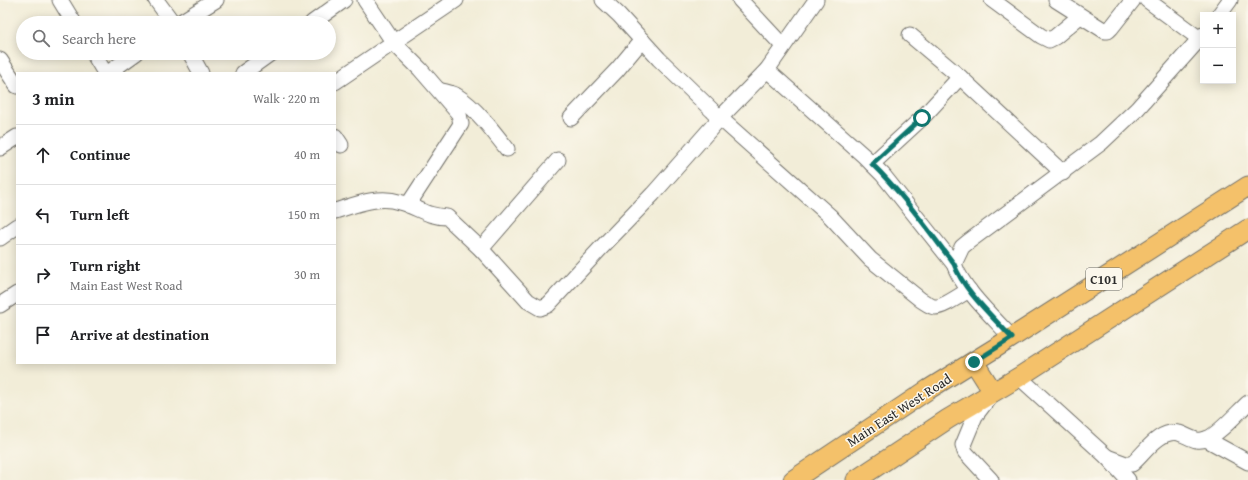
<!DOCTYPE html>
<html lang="en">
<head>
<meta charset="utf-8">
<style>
	:root { --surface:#fff; --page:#f2f2f2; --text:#202124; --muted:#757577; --line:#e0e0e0 }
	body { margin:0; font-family:"Gentium Book Plus",serif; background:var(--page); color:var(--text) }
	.controls { position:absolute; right:12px; top:12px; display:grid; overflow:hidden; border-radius:0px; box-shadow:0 2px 10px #0003 }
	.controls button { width:36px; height:36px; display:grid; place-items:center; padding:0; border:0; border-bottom:1px solid var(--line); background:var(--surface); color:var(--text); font:20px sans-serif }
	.stop { position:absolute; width:12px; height:12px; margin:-9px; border:3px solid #0f766e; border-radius:50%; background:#fff }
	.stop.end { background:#0f766e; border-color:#fff; box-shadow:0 1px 4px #0008 }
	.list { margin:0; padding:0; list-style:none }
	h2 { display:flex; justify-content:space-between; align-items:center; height:52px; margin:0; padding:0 16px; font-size:17px }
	h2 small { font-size:13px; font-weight:400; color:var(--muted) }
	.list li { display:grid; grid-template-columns:26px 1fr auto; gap:12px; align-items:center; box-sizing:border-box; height:60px; padding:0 16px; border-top:1px solid var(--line) }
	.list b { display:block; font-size:15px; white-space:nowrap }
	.list p { margin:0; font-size:13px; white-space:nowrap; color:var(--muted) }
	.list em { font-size:13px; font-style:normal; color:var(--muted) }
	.icon { flex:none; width:22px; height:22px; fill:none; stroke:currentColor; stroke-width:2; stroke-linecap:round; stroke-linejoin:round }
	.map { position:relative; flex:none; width:1248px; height:480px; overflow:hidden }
	.search { position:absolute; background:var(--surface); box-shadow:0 2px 10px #0003; left:16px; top:16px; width:320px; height:44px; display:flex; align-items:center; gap:10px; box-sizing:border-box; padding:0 14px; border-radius:22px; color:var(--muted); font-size:15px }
	.panel { position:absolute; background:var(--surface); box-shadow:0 2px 10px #0003; left:16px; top:72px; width:320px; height:292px; border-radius:0px }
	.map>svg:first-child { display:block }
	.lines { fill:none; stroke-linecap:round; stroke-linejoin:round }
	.minor-casing { stroke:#716f68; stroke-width:17 }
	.major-casing { stroke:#716f68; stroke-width:21 }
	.minor { stroke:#fff; stroke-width:15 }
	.major { stroke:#f4c16a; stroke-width:19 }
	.route { stroke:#0f766e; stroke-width:5 }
	.labels { text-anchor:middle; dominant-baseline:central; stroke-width:3; stroke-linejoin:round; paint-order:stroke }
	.shield { fill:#fbf7ec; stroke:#696865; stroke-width:1 }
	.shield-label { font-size:13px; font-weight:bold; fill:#2b2b2b }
	.street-label { font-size:14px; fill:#2b2b2b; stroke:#fbf7ec }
</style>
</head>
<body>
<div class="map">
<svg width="1248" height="480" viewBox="0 0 1248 480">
	<rect width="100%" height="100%" fill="#fbf7ec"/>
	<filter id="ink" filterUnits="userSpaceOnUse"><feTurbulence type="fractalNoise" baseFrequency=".025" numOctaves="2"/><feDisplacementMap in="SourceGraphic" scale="8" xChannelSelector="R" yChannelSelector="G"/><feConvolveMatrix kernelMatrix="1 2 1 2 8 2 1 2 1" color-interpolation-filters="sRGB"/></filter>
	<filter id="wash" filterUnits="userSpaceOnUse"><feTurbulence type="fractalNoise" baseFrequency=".012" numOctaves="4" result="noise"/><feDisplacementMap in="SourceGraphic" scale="16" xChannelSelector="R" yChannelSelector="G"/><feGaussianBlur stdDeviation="0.9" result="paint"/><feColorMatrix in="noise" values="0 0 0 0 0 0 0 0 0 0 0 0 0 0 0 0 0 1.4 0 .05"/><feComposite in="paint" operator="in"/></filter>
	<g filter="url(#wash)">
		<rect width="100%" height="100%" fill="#f2edd8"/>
	</g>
	<g filter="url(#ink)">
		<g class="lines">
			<g class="minor-casing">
				<g id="minor">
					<polyline points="60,0 74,23"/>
					<polyline points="156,0 173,23"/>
					<polyline points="365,0 394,43 420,69 459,114 461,124 408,205"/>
					<path d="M603,0L619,15L659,59L720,118L830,216L870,259L921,300C925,302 930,307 935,307C942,308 962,294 969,290"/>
					<polyline points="740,0 783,46"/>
					<polyline points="992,0 1041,36 1049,40 1055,37 1080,16"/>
					<polyline points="1056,0 1105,31 1108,31 1111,28 1133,0"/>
					<polyline points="1147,0 1200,39"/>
					<polyline points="1219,15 1230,0"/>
					<polyline points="179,23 216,0"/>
					<polyline points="312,23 344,0"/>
					<polyline points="910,35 960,77 1063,173"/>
					<polyline points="93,53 105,73"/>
					<polyline points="190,53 201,73"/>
					<polyline points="0,60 17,86"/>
					<path d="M767,70L864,156L883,175L954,264C963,290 993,317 1012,338"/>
					<polyline points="108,73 136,53"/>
					<polyline points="243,73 271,53"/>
					<polyline points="335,82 456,0"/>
					<path d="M439,90C445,92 452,93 457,96C475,107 494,132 507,149"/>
					<polyline points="571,118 617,70 642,40"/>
					<polyline points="335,136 341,145"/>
					<polyline points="0,148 17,137"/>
					<polyline points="872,164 922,118 960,77"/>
					<path d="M335,211C355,205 379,195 399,202C419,207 424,216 447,217L481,249L528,301L540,308L548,305L599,250L653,194L720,118L767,70L816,0"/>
					<polyline points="0,238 17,226"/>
					<polyline points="481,249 558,160"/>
					<polyline points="954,264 962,247 968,242 1101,143 1137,109 1203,35"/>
					<polyline points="0,305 17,294"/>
					<polyline points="1019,377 1107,457 1128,480"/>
					<polyline points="991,395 975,416 963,445 965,452 991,480"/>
					<polyline points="1206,439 1248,462"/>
					<path d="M1107,457L1126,464H1132C1145,453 1159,429 1179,433C1189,436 1195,443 1206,439C1217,436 1238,412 1248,403"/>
				</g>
			</g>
			<g class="major-casing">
				<g id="major">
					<polyline points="974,362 993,392"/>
					<polyline points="793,480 929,389 997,347 1248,186"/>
					<polyline points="856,480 948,419 1019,377 1248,229"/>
				</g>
			</g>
			<use href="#minor" class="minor"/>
			<use href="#major" class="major"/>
		</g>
	</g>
	<g class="lines" filter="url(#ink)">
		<path class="route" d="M922,118L872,164C903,194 928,230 954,264C963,290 993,317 1012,338L974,362"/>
	</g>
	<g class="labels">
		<rect class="shield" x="1086" y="268" width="36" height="22" rx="3"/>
		<g class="shield-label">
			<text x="1104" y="279">C101</text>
		</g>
		<g class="street-label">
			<text transform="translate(899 410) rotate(-33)">Main East West Road</text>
		</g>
	</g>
</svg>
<div class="controls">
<button>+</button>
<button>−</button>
</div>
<div class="stop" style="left:922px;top:118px"></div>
<div class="stop end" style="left:974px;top:362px"></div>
<div class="search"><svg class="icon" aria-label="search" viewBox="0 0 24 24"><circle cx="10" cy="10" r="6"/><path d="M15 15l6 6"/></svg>Search here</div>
<section class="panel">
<h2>3 min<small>Walk · 220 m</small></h2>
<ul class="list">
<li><svg class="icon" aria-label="ahead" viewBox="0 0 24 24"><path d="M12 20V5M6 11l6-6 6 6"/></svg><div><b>Continue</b></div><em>40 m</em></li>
<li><svg class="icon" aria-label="left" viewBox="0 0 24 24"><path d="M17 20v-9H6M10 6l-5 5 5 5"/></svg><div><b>Turn left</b></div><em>150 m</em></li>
<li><svg class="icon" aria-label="right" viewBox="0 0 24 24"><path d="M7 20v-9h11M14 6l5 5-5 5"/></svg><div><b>Turn right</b><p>Main East West Road</p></div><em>30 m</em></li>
<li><svg class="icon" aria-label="arrive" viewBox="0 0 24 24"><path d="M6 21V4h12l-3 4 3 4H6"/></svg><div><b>Arrive at destination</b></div></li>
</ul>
</section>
</div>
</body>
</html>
